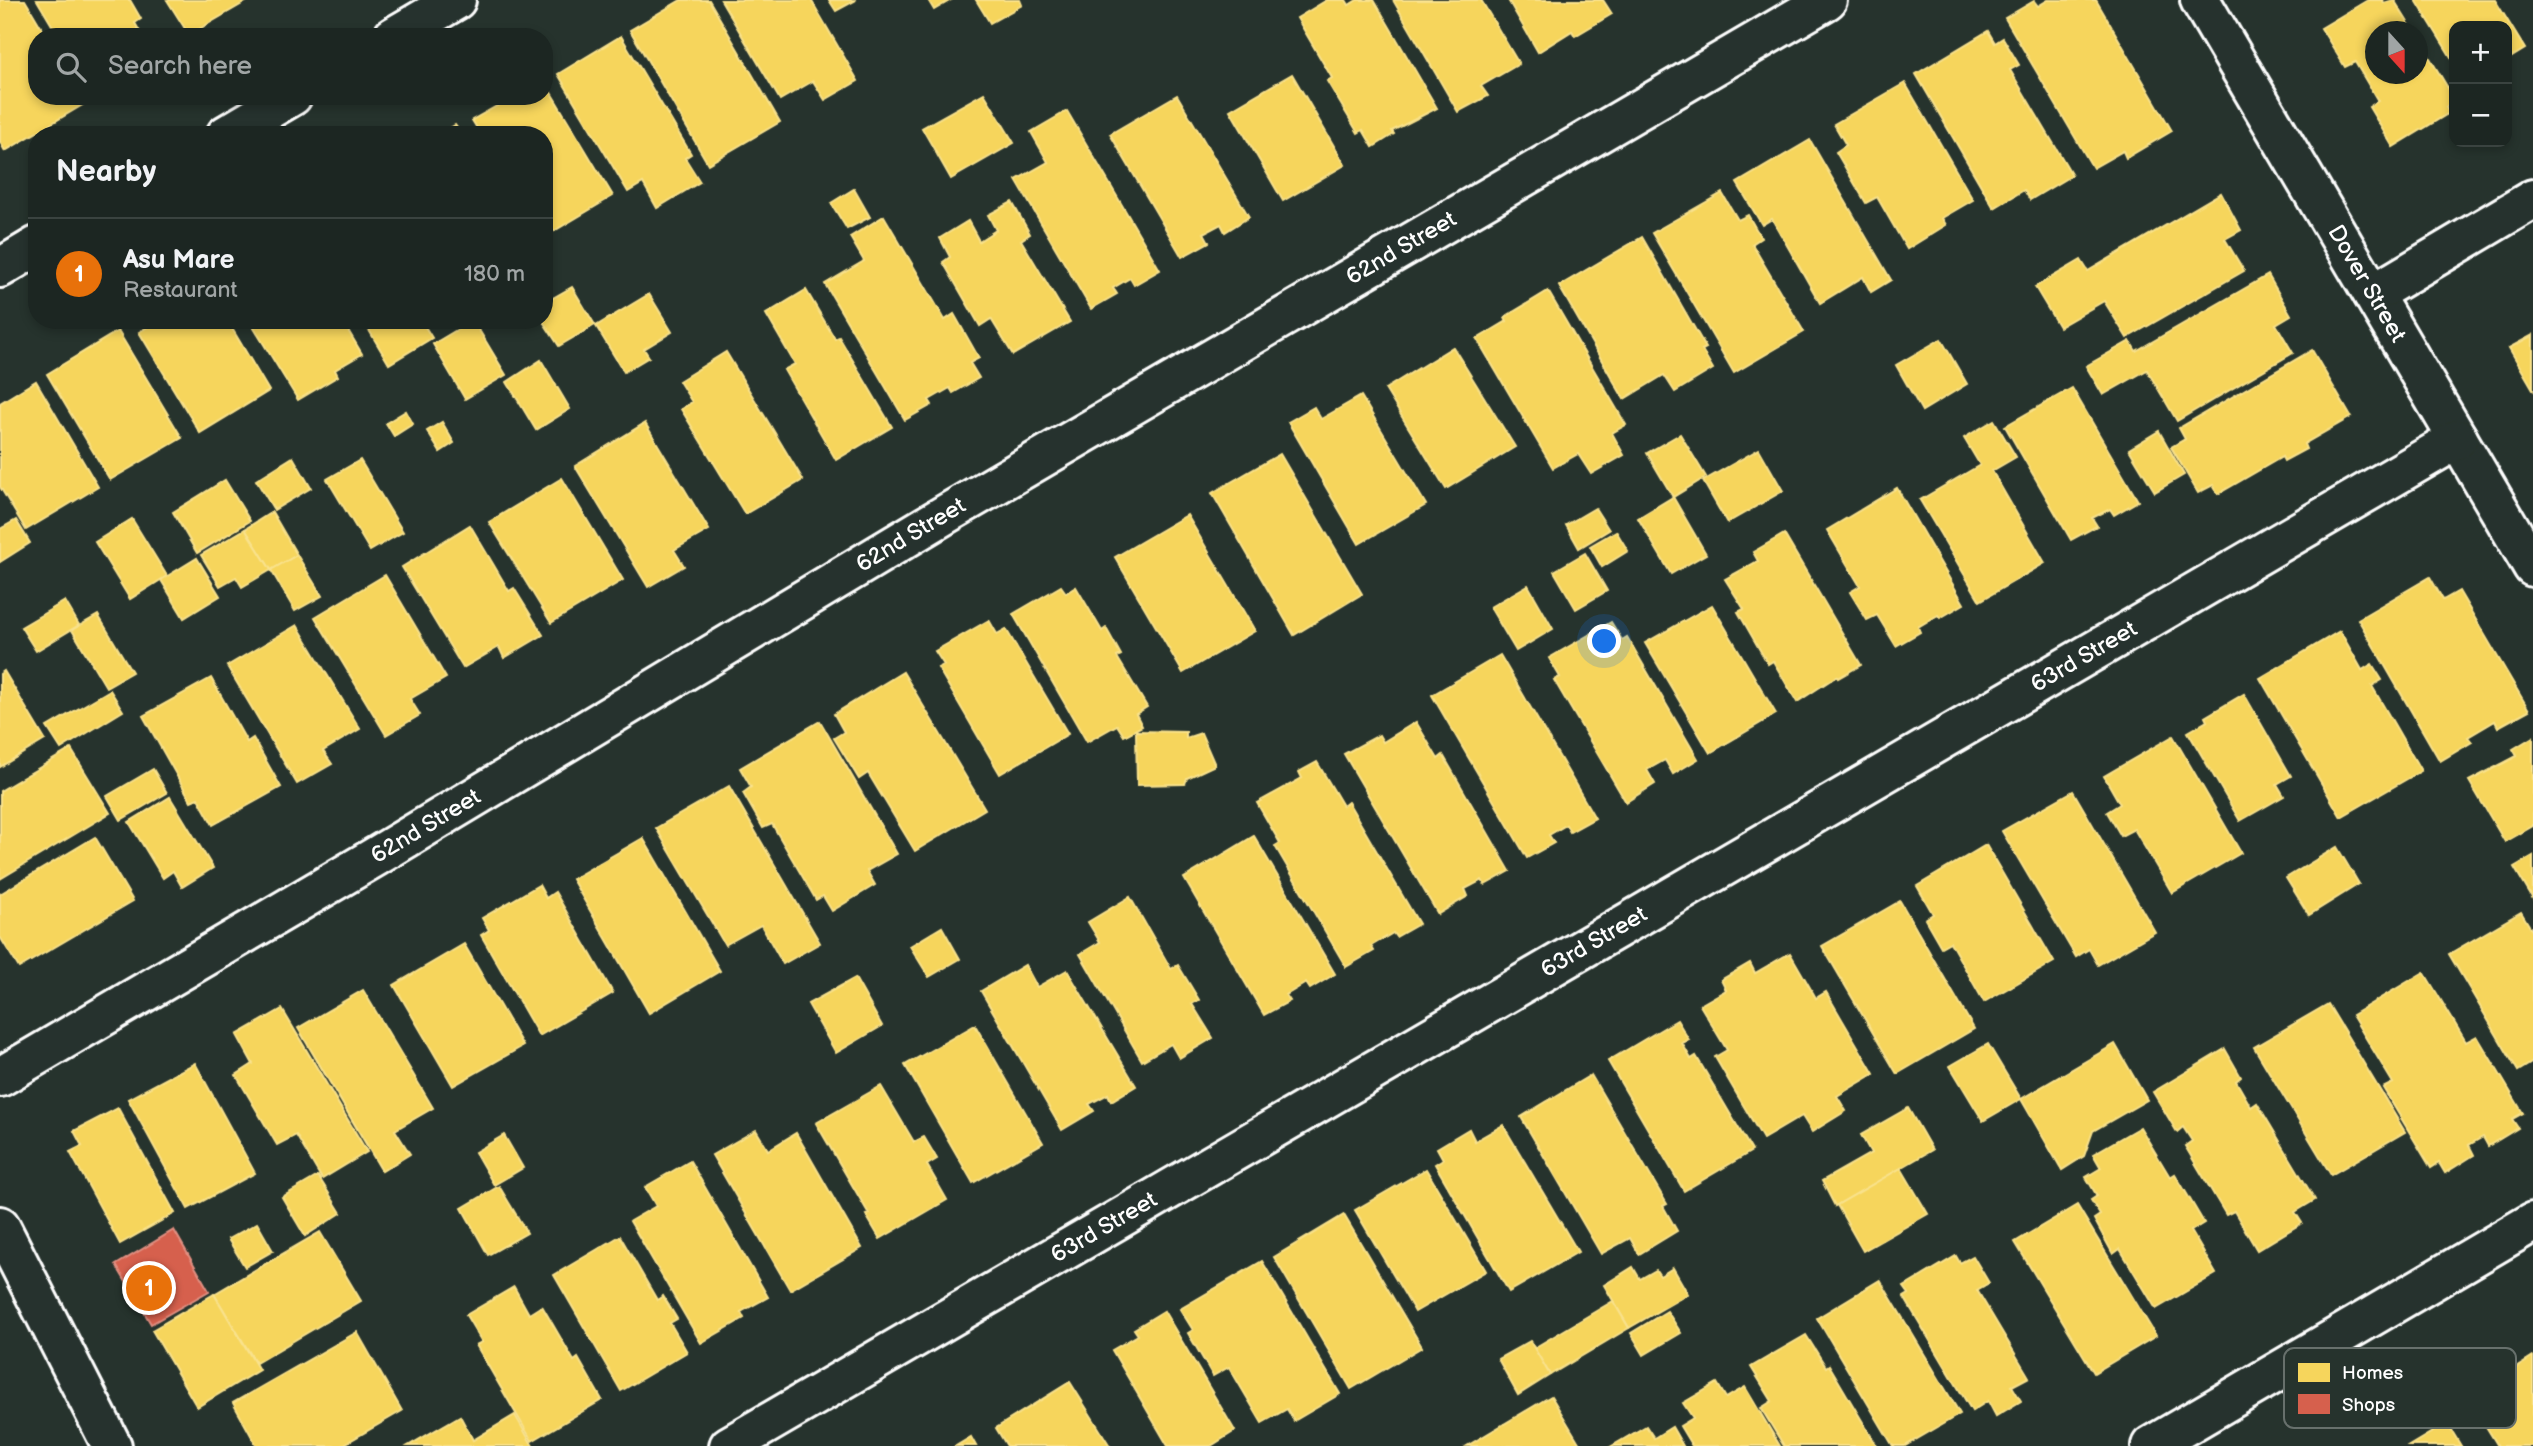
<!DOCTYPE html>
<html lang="en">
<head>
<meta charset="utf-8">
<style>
	:root { --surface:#1c2622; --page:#29322f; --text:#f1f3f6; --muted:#a0a5a5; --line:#3a4340; --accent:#8c9099 }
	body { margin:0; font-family:"Balsamiq Sans",sans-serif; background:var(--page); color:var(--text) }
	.controls { position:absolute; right:21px; top:21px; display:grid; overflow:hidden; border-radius:14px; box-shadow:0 4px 10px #0003 }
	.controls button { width:63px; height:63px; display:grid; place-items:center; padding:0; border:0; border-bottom:2px solid var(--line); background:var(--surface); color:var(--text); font:35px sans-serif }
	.compass { position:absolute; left:2365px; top:21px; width:63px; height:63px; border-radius:50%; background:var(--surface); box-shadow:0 4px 10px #0003; rotate:159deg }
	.you { position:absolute; left:1605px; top:642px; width:24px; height:24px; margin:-18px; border:5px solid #fff; border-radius:50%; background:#1a73e8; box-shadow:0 0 0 10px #1a73e833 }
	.badge { display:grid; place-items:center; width:46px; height:46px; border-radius:50%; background:var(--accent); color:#fff; font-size:23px; font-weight:700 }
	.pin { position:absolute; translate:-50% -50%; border:4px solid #fff; box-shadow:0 2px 7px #0006 }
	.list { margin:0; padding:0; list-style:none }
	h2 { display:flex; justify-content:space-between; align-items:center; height:91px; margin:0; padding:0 28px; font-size:30px }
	h2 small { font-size:23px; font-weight:400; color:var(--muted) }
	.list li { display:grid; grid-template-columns:46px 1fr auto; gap:21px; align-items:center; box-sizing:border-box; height:112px; padding:0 28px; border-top:2px solid var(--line) }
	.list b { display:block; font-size:26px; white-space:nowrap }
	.list p { margin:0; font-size:23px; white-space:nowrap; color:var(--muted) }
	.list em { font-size:23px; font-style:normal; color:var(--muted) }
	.icon { flex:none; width:38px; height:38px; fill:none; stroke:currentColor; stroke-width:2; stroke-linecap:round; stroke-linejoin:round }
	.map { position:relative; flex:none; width:2533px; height:1446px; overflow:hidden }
	.search { position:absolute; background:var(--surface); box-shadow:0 4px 10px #0003; left:28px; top:28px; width:525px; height:77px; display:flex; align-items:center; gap:18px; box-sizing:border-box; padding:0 24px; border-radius:28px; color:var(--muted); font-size:26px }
	.panel { position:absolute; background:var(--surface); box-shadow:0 4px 10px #0003; left:28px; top:126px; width:525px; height:203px; border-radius:28px }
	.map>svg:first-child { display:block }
	.homes { fill:#f6d55c; stroke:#f9e28d; stroke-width:2 }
	.shops { fill:#d6604d; stroke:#e29082; stroke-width:2 }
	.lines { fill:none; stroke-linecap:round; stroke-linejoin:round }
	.street-casing { stroke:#fff; stroke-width:44 }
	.secondary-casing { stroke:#fff; stroke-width:44 }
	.street { stroke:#26332d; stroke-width:38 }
	.secondary { stroke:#26332d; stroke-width:38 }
	.labels { text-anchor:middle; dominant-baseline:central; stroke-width:7; stroke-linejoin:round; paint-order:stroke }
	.street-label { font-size:23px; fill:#fff; stroke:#26332d }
	.key { fill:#26332d; stroke:#67706c; stroke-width:2 }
	.key-label { font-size:19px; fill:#fff }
</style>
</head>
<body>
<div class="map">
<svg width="2533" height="1446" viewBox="0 0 2533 1446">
	<rect width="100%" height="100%" fill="#26332d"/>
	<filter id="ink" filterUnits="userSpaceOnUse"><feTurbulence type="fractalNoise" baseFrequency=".0143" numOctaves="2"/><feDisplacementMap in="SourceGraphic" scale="14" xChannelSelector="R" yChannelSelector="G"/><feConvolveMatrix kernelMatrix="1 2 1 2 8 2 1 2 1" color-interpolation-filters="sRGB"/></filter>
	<g filter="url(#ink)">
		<g class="homes">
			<polygon points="0,0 25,0 47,37 37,37 37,96 82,96 86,103 5,151 0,142"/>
			<polygon points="37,0 130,0 141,19 135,23 143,37 59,37"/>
			<polygon points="167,0 249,0 189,35"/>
			<polygon points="681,0 709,0 780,122 708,164 630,30"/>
			<polygon points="721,0 811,0 858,81 825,100 813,81 780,100"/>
			<polygon points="829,0 856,0 836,11"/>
			<polygon points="928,0 951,0 934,10"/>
			<polygon points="976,0 1020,0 1022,5 990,23"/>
			<polygon points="1327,0 1346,0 1349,5 1357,0 1374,0 1437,108 1392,131 1394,134 1373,147 1363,130 1358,133 1327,81 1332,78 1297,18"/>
			<polygon points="1393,0 1481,0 1519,64 1481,86 1488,96 1458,112"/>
			<polygon points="1508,0 1603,0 1612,14 1575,36 1572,31 1538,52"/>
			<polygon points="2048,0 2096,0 2172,131 2126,158 2123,151 2093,168 2005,18 2034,1 2038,6"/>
			<polygon points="2368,0 2383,0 2384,3 2394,0 2414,32 2376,32 2376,74 2418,74 2418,38 2454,98 2454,102 2446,107 2449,113 2393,147 2369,107 2378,101 2355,62 2345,67 2321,28"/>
			<polygon points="2416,0 2495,0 2525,49 2507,60 2507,26 2454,26 2454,62"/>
			<polygon points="1988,31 1995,43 2003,38 2019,65 2010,70 2072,175 2030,200 2024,190 1994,208 1916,74"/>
			<polygon points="621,36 691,154 685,158 700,182 657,208 643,183 628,192 558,74"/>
			<polygon points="1292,74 1345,165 1283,201 1230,110"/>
			<polygon points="544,81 613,196 544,237 544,135 481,135 472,120 509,99 508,96 544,96"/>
			<polygon points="1905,83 1973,200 1942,218 1946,225 1907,249 1877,197 1866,203 1836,152 1846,145 1834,124"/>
			<polygon points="984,93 1014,143 951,179 922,128"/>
			<polygon points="1177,95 1249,217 1225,232 1221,224 1204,233 1209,242 1182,257 1110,134"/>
			<polygon points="1067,111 1160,270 1134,285 1130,278 1113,288 1117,294 1091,309 1016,180 1048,162 1031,132"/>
			<polygon points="455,125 462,135 438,135"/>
			<polygon points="1810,140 1891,280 1871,292 1863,277 1820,303 1772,219 1762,225 1737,183"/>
			<polygon points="854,189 870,217 847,229 831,203"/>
			<polygon points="1722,193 1738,220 1748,215 1761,238 1752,244 1804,332 1734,373 1652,233"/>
			<polygon points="2221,193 2241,230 2225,239 2244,271 2127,338 2104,301 2059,327 2035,287 2081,260 2088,271"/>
			<polygon points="1012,202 1030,234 1021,240 1070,322 1013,355 991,319 980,326 943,262 950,257 940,238 968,221 979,241 996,230 988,215"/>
			<polygon points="884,216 945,320 954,314 979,358 970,363 979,378 953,393 950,388 929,400 932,405 905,420 825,284 864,261 850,237"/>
			<polygon points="1642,237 1706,348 1702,350 1713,369 1675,392 1664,375 1624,399 1559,286"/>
			<polygon points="2268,275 2291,315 2276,324 2293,353 2177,421 2147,370 2103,395 2086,366 2130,341 2136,351"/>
			<polygon points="572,287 595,325 559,346 542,320 544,320 544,303"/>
			<polygon points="806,290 835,339 839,337 892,427 836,460 784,370 795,364 766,314"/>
			<polygon points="1548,291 1626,425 1612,433 1624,455 1591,474 1578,454 1553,468 1477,339 1507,321 1505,317"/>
			<polygon points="649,294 672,332 644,349 649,357 624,372 596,326"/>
			<polygon points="159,320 227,320 269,391 200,433 139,332"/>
			<polygon points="249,320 342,320 362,354 335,370 338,376 298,400"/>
			<polygon points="363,320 421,320 432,338 389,364"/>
			<polygon points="473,320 506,375 465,399 433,344"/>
			<polygon points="118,331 182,438 110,480 47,374"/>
			<polygon points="2533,335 2533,389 2509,348"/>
			<polygon points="1941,339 1967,384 1922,411 1896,365"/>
			<polygon points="1453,347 1515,447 1446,489 1385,389"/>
			<polygon points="2312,350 2351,417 2304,444 2306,449 2284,461 2282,457 2218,494 2213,485 2198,493 2171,447 2185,439 2179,428"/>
			<polygon points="726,352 803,480 745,514 681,409 692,402 679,381"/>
			<polygon points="541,360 570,409 536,430 507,382"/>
			<polygon points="36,381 98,487 26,530 0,487 0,403"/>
			<polygon points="2072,388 2138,501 2114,515 2110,509 2092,518 2097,526 2071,540 2005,426"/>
			<polygon points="1361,396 1426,505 1359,544 1288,422 1314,407 1321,419"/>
			<polygon points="406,411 413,424 394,436 386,423"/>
			<polygon points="1994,420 2016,457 1992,471 2045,563 1980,601 1920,500 1980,465 1964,438"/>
			<polygon points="442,422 454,443 440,452 427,431"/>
			<polygon points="645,423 709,530 674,550 684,566 648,587 575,466"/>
			<polygon points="2159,431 2184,475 2155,492 2129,449"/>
			<polygon points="1680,434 1706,477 1673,497 1647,453"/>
			<polygon points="1759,449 1783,491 1727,523 1703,481"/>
			<polygon points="1280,454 1362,594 1294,635 1212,493"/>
			<polygon points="293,457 311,488 274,510 256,480"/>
			<polygon points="360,460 403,532 370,551 327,479"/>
			<polygon points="562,478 623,580 551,623 489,522"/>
			<polygon points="225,480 250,521 197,553 173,512"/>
			<polygon points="1897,488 1964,604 1940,618 1938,615 1918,627 1920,632 1896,646 1877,615 1867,620 1850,592 1860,586 1827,530"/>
			<polygon points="1673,497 1706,554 1671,574 1638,518"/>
			<polygon points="1595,508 1609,530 1579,548 1566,525"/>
			<polygon points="272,512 297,555 271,570 245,529"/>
			<polygon points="1187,515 1255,631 1183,673 1115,557"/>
			<polygon points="132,519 167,576 130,599 95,542"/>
			<polygon points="16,520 30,543 0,562 0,529"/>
			<polygon points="470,525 509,591 514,588 543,635 504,658 499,647 463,668 402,567"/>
			<polygon points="245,529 271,570 242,587 236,577 220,586 201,555"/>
			<polygon points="1616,531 1628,551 1602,567 1590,546"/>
			<polygon points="1784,534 1861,665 1838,678 1837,676 1797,702 1773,661 1768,664 1738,612 1744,609 1725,579 1758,561 1753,552"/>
			<polygon points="1585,553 1607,591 1576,609 1554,571"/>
			<polygon points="297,555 322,596 295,611 271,570"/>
			<polygon points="197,558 220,596 184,618 161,580"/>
			<polygon points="385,575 446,678 410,699 420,715 386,735 315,617"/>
			<polygon points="2430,577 2443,600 2459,591 2529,710 2498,727 2495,721 2468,737 2472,742 2440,761 2358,619"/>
			<polygon points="1528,585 1553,629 1516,651 1490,607"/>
			<polygon points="1061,586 1066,593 1076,587 1102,631 1106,628 1121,655 1117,657 1147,707 1136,714 1142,726 1124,736 1117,725 1087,742 1013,614"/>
			<polygon points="65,601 79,625 36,651 21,627"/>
			<polygon points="1712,605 1776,714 1710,753 1645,643"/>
			<polygon points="98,615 132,672 106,687 72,630"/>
			<polygon points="989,620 997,634 1006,629 1068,734 1000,774 938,668 944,665 935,651"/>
			<polygon points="1611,622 1622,640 1627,637 1698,759 1673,774 1665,760 1647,770 1655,784 1626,802 1554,680 1560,677 1549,658"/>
			<polygon points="297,625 360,729 323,751 332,764 297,784 227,666"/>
			<polygon points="2340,631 2362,670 2372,664 2382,680 2372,686 2421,771 2341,817 2260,678"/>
			<polygon points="1500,655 1595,818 1570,832 1566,825 1549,835 1554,843 1527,858 1432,695"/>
			<polygon points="4,671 45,740 0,767 0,674"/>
			<polygon points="903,672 985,809 915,851 868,773 859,779 834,738 844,732 834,714"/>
			<polygon points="211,678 247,742 253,738 281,787 213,825 198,798 191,801 143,716"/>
			<polygon points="110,690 123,711 61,749 47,727"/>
			<polygon points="2244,694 2291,776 2277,784 2284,796 2240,821 2188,732 2207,721 2205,717"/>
			<polygon points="820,721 897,854 867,871 875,885 832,911 823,896 816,900 772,824 763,828 743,793 751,787 740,768"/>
			<polygon points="1416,722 1438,759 1443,755 1510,871 1485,885 1482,880 1465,889 1468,896 1438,914 1344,754 1379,735 1383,742"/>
			<polygon points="1136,731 1186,732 1186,738 1201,733 1215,765 1187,778 1185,784 1137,785"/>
			<polygon points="2173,736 2241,853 2172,893 2134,829 2121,836 2107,812 2120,804 2104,776"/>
			<polygon points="2533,737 2533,826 2505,842 2469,781 2517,756 2513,749"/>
			<polygon points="71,749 110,813 0,879 0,791"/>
			<polygon points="1317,762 1343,806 1348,802 1419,924 1396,937 1393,933 1371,946 1374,951 1346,967 1275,846 1280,843 1257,803 1302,778 1299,772"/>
			<polygon points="153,769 167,793 121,820 107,796"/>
			<polygon points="729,786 820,943 783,964 761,925 725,945 656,828"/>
			<polygon points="2073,791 2155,932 2098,965 2089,949 2076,957 2002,831"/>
			<polygon points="170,797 213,868 182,887 173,871 163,878 129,822"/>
			<polygon points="1254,836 1335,974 1310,989 1306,983 1286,995 1290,1001 1264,1015 1184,878"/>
			<polygon points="95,837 133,901 19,968 0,937 0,894"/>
			<polygon points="643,838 720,971 649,1013 572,879"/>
			<polygon points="1986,845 2054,962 1984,1002 1950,942 1941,947 1925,919 1933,914 1917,886"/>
			<polygon points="2337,847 2359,884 2309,915 2286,878"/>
			<polygon points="2533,856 2533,899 2514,867"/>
			<polygon points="539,885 546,898 555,892 613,993 539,1036 481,935 489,930 482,918"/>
			<polygon points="1130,897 1171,969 1178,965 1199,1000 1192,1004 1213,1038 1179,1058 1171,1044 1142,1061 1080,954 1100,942 1088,922"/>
			<polygon points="1900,901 1974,1029 1897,1074 1822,946"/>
			<polygon points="2521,912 2533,932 2533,1062 2518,1071 2449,954"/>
			<polygon points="942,927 960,959 929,977 910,946"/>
			<polygon points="464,944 523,1046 453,1086 394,985"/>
			<polygon points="1790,953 1816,998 1826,992 1874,1074 1837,1096 1846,1111 1812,1132 1802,1116 1763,1139 1715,1057 1727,1050 1700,1005 1726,990 1721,980 1750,963 1755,973"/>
			<polygon points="1025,965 1037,987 1067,970 1136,1086 1111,1101 1108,1094 1089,1104 1094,1111 1062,1130 981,991"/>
			<polygon points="2424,972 2466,1042 2477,1036 2523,1113 2512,1119 2518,1128 2488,1146 2483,1137 2469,1145 2474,1155 2445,1173 2439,1163 2431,1168 2383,1088 2393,1083 2352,1015"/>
			<polygon points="855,978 882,1026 836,1053 808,1004"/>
			<polygon points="363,990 433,1108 395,1130 410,1154 382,1171 298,1028"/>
			<polygon points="2328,1004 2405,1132 2331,1175 2254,1047"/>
			<polygon points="282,1009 367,1152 322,1179 296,1135 277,1145 236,1075 253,1064 237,1035"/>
			<polygon points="1677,1020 1689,1040 1682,1043 1691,1059 1696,1056 1752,1151 1684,1191 1608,1061"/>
			<polygon points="975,1025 1043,1143 973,1183 905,1065"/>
			<polygon points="1988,1044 2021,1099 1983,1121 1950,1066"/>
			<polygon points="2115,1044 2147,1100 2093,1131 2084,1156 2062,1170 2021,1099"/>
			<polygon points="2225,1049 2241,1077 2236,1081 2251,1107 2257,1103 2315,1200 2295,1212 2302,1223 2257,1250 2234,1211 2226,1215 2185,1146 2192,1141 2183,1127 2177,1132 2153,1092"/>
			<polygon points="195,1063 255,1173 188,1209 128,1099"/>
			<polygon points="1591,1075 1667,1204 1663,1206 1677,1231 1639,1254 1630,1238 1601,1254 1521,1117"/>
			<polygon points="881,1086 914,1142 924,1137 937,1159 927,1165 947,1200 880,1239 866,1215 869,1214 816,1123"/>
			<polygon points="118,1108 175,1213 120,1244 70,1152 82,1146 74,1131"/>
			<polygon points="1908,1108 1932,1150 1835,1206 1822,1181 1871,1153 1861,1135"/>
			<polygon points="1503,1125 1578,1252 1509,1292 1435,1164 1443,1159 1437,1148 1469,1129 1475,1141"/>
			<polygon points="2140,1127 2170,1177 2175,1174 2204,1223 2191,1231 2216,1274 2156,1309 2120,1249 2113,1254 2094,1219 2100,1215 2091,1200 2097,1196 2086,1177 2101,1168 2093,1154"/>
			<polygon points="756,1130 768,1150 796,1133 862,1248 790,1290 712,1155"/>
			<polygon points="504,1135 523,1168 494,1185 475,1152"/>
			<polygon points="690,1161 768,1297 741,1312 744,1318 701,1343 630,1221 656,1206 645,1187"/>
			<polygon points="1901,1168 1928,1214 1863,1251 1837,1205"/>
			<polygon points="1426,1169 1486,1271 1415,1312 1355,1210"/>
			<polygon points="318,1176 341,1213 305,1236 282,1197"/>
			<polygon points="499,1186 527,1233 488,1255 462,1208"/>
			<polygon points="2077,1205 2156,1336 2094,1373 2015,1242"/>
			<polygon points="1344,1215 1422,1347 1351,1389 1274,1257"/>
			<polygon points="257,1223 273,1251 245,1267 228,1239"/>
			<polygon points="320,1232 361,1301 256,1363 214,1294"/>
			<polygon points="620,1236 657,1300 663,1296 677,1319 670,1323 687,1352 621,1391 554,1275"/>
			<polygon points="1956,1256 1960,1263 1973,1256 1989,1283 1977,1290 2029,1377 2012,1386 2021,1401 1996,1416 1988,1401 1972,1411 1904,1297 1909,1294 1904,1287"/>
			<polygon points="1262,1261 1340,1394 1294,1421 1287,1409 1262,1423 1229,1367 1213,1376 1188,1333 1193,1330 1180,1309"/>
			<polygon points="1633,1267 1640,1279 1656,1270 1660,1276 1673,1268 1688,1294 1629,1328 1604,1285"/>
			<polygon points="1880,1280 1960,1414 1905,1446 1893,1446 1817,1318"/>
			<polygon points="514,1287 529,1314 542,1306 574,1361 578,1358 602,1400 532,1441 476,1345 482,1342 466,1315"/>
			<polygon points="214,1294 259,1370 197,1407 152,1330"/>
			<polygon points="1613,1301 1629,1328 1550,1375 1534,1348"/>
			<polygon points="1164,1311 1235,1431 1211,1446 1168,1446 1112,1350 1138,1335 1134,1329"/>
			<polygon points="1667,1311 1681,1333 1644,1355 1631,1333"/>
			<polygon points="357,1332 402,1411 341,1446 257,1446 233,1403"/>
			<polygon points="1806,1335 1826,1367 1829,1365 1877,1446 1784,1446 1761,1408 1772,1401 1751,1367"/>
			<polygon points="1530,1341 1550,1375 1518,1395 1498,1359"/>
			<polygon points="2502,1357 2511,1371 2533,1357 2533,1446 2498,1446 2468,1397 2486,1386 2477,1372"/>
			<polygon points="1070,1382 1110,1446 1007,1446 996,1428"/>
			<polygon points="1717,1383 1726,1398 1745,1387 1780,1446 1692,1446 1680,1426 1693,1418 1683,1403"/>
			<polygon points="1551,1396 1581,1446 1467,1446"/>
			<polygon points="515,1415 533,1446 408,1446 460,1416 473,1440"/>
			<polygon points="2447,1423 2461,1446 2409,1446"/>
			<polygon points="1646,1426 1654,1438 1672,1427 1683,1446 1612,1446"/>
			<polygon points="971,1437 976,1446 956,1446"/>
		</g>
		<polygon class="shops" points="174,1230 209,1291 151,1324 116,1265"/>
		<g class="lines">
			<g class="street-casing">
				<g id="street">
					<path id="s1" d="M2200,0L2533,567"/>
					<polyline points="393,37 456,0"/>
					<polyline points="226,135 292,96"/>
					<polyline points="0,268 37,246"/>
					<polyline points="2373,294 2533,199"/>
					<path id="s2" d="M0,1077L375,857L946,514L1827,0"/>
					<path id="s3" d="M729,1446L2458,439"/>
				</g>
			</g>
			<g class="secondary-casing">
				<g id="secondary">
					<polyline points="0,1226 112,1446"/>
					<polyline points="2151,1446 2533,1222"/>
				</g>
			</g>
			<use href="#street" class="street"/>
			<use href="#secondary" class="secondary"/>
		</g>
	</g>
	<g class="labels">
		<g class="street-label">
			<text stroke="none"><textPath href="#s2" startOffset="1628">62nd Street</textPath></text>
			<text stroke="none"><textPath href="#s1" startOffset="329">Dover Street</textPath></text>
			<text stroke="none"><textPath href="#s2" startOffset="1060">62nd Street</textPath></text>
			<text stroke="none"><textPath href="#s3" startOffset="1568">63rd Street</textPath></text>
			<text stroke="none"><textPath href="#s2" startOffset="494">62nd Street</textPath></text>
			<text stroke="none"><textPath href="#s3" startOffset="1001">63rd Street</textPath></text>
			<text stroke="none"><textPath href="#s3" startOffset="434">63rd Street</textPath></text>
		</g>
	</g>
	<rect x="2284" y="1348" width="232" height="80" rx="10" class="key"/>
	<rect x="2298" y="1363" width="32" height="19" fill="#f6d55c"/>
	<rect x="2298" y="1394" width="32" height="20" fill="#d6604d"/>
	<g class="key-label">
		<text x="2342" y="1379">Homes</text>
		<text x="2342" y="1411">Shops</text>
	</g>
</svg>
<div class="controls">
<button>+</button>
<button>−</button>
</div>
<svg class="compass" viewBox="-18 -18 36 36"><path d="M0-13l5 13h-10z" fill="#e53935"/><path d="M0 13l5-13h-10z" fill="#a0a5a5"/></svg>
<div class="you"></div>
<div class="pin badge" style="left:149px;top:1288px;background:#e8710a">1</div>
<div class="search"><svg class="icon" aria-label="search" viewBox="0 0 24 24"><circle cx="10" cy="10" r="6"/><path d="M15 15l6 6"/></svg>Search here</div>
<section class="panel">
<h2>Nearby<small></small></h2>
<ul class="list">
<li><span class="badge" style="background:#e8710a">1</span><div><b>Asu Mare</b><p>Restaurant</p></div><em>180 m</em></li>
</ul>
</section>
</div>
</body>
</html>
